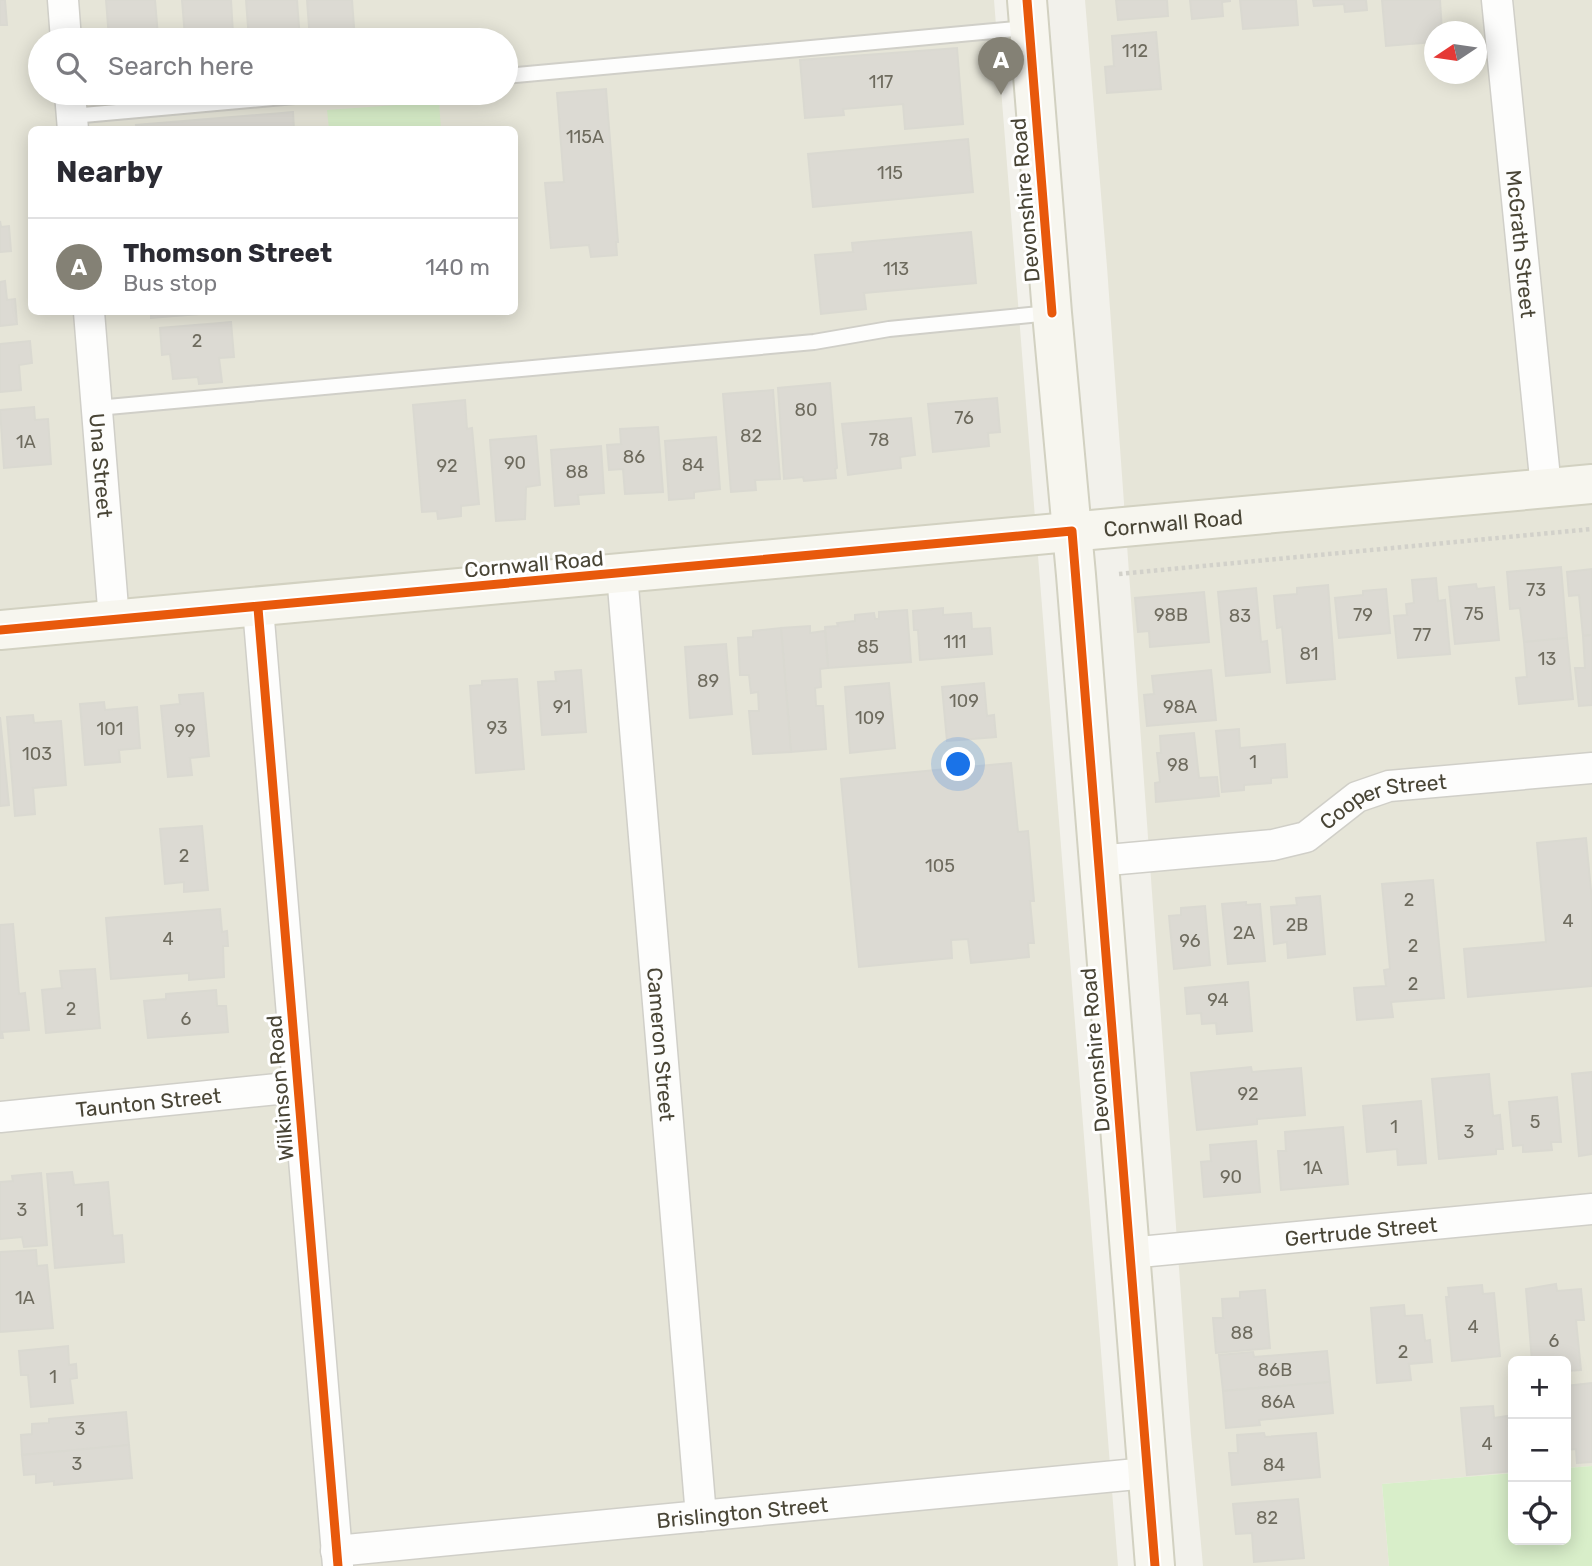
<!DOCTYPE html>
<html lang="en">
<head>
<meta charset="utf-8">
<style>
	:root { --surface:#fff; --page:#f7f7f7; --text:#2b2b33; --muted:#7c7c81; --line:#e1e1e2; --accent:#848175 }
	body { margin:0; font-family:Rubik,sans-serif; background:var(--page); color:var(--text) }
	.controls { position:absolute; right:21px; bottom:21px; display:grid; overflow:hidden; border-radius:10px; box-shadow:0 4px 18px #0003 }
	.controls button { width:63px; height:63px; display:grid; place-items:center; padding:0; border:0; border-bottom:2px solid var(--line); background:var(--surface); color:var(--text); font:35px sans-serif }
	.compass { position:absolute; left:1424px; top:21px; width:63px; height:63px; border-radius:50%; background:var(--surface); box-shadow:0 4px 18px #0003; rotate:257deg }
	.you { position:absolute; left:959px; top:765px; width:24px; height:24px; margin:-18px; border:5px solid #fff; border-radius:50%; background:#1a73e8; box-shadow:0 0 0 10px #1a73e833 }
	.badge { display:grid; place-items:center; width:46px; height:46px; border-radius:50%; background:var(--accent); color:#fff; font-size:23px; font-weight:700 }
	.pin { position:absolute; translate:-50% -58px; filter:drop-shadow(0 2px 4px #0008) }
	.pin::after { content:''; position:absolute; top:37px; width:24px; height:21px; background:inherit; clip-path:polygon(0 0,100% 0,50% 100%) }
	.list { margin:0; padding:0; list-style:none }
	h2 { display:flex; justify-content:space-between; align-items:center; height:91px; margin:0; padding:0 28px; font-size:30px }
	h2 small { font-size:23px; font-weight:400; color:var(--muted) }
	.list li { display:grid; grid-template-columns:46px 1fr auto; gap:21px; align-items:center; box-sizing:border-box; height:98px; padding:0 28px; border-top:2px solid var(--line) }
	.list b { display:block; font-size:26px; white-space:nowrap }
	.list p { margin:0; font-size:23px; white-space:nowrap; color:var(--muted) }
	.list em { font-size:23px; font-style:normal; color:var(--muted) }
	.icon { flex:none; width:38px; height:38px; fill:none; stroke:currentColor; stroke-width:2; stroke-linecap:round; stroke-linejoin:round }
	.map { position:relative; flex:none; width:1592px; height:1566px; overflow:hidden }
	.search { position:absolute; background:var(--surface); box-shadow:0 4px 18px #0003; left:28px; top:28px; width:490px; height:77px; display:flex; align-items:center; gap:18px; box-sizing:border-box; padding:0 24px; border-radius:38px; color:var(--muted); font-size:26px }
	.panel { position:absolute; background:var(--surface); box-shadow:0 4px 18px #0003; left:28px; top:126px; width:490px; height:189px; border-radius:10px }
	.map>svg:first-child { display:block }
	.residential { fill:#e6e5d8; fill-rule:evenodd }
	.green { fill:#d8eec9 }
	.building { fill:#dcdad3; stroke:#dad9d1; stroke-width:2 }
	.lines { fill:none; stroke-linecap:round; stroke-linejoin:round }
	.lane-casing { stroke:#d0cfc8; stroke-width:18 }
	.street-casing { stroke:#d0cfc8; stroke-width:33 }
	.secondary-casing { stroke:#d2d1c1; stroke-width:42 }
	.path { stroke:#d2d1ca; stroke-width:4.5; stroke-dasharray:3.5 3.5; stroke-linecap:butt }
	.lane { stroke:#fdfdfc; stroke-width:14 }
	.street { stroke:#fdfdfc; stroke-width:30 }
	.secondary { stroke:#f7f6ef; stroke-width:38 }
	.cycleway-casing { stroke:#fff; stroke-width:13 }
	.cycleway { stroke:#e8590c; stroke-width:9 }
	.labels { text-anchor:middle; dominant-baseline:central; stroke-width:6; stroke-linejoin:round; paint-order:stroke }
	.number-label { font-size:18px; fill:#6e6b5e }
	.street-label { font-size:21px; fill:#494536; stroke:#fff }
</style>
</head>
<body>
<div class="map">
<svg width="1592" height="1566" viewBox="0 0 1592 1566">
	<rect width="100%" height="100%" fill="#f2f1eb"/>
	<g class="residential">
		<path d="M0,0H994L1118,1566H0ZM40,40H506V93H40ZM32,130H514V312H32Z"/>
		<path d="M1085,0H1592V1466L1566,1468V1361H1513V1473L1382,1484L1389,1566H1203L1191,1435L1107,267ZM1434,32H1476V74H1434Z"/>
	</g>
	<g class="green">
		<polygon points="439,102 441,129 329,129 327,110"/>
		<polygon points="1592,1466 1592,1566 1389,1566 1382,1484 1513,1473 1513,1540 1566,1540 1566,1468"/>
	</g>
	<g class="building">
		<polygon points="0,0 5,0 7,25 0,25"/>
		<polygon points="106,0 155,0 158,36 109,39"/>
		<polygon points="182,0 231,0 233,34 185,37"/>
		<polygon points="246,0 297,0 300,40 249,40"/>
		<polygon points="307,0 352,0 355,40 310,40"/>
		<polygon points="1116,0 1167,0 1168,16 1118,20"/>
		<polygon points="1190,0 1230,0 1230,1 1222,2 1223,16 1192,19"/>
		<polygon points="1240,0 1296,0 1298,25 1243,29"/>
		<polygon points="1313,0 1366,0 1367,10 1345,12 1344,4 1314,6"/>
		<polygon points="1382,0 1440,0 1442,32 1434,32 1434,42 1386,46"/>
		<polygon points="1156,32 1161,89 1107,93 1105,67 1114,66 1112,36"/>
		<polygon points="957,48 963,124 905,129 903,104 843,109 844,115 805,118 800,60"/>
		<polygon points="606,89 618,242 616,242 617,255 591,257 589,245 551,248 545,183 564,182 557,93"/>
		<polygon points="293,112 294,130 137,130 136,125"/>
		<polygon points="968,139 973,192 813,207 808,154"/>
		<polygon points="0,221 1,227 9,226 11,251 0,252"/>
		<polygon points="971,232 976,283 864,293 866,309 821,314 815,255 853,252 852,243"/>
		<polygon points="5,281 7,300 15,299 17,324 0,326 0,282"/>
		<polygon points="151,312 225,312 151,318"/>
		<polygon points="231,322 234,357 219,358 222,382 199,384 198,377 173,379 170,354 162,355 160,328"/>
		<polygon points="30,341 32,363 19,365 21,390 0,392 0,344"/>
		<polygon points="830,383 837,468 835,469 836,478 804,481 803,477 784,479 778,388"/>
		<polygon points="773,390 780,479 755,480 756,490 731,492 723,394"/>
		<polygon points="997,398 1000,432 988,433 989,446 933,452 928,404"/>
		<polygon points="465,400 467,429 472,428 479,504 461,506 461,516 438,519 437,511 422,512 413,405"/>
		<polygon points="34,407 35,420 48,419 51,464 4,468 0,410"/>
		<polygon points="911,418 915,455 900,457 901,468 848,475 842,424"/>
		<polygon points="658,427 663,492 625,494 623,469 609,470 607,445 621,444 620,429"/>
		<polygon points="536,436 540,485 526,487 525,519 496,521 490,440"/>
		<polygon points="716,437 720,489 694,492 694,498 669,500 665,441"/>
		<polygon points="601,446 604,493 578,495 579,504 555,506 551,450"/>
		<polygon points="1561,567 1567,638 1524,642 1520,608 1510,609 1507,572"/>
		<polygon points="1592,569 1592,635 1583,636 1579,595 1569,596 1567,572"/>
		<polygon points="1436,578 1438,601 1445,600 1450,654 1398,658 1394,616 1407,615 1406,604 1414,603 1412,580"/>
		<polygon points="1476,584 1477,589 1494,587 1499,640 1455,644 1449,587"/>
		<polygon points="1328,585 1335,679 1287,683 1282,627 1277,628 1274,596 1297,594 1297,588"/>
		<polygon points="1256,588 1261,642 1267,641 1270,672 1226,676 1218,592"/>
		<polygon points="1386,589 1390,633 1339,638 1335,598 1363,595 1363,591"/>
		<polygon points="1204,592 1209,642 1150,647 1149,631 1138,632 1135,598"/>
		<polygon points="943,608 943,615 971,613 972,629 990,628 992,654 920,660 918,630 914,630 913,611"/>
		<polygon points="907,610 911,662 828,668 825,627 838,626 837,623 855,621 855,615 874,613 875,619 879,619 879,612"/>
		<polygon points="810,626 810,633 825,631 828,668 820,669 821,687 815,688 816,706 823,706 826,749 791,752 781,628"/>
		<polygon points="781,628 791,752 753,754 749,711 759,711 758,692 751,693 749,675 740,675 738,638 753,637 753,631"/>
		<polygon points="1592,635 1592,705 1579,706 1575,668 1585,668 1583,636"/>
		<polygon points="1567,638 1573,699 1519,704 1516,678 1527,677 1524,642"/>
		<polygon points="726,644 732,714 690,718 685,647"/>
		<polygon points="581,670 586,732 542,735 538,682 556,681 555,672"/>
		<polygon points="1211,670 1216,720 1147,726 1144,695 1154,694 1152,676"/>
		<polygon points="517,679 524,769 476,773 470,686 482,685 482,681"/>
		<polygon points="889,683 895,748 850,753 845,687"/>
		<polygon points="984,683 987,716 994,715 996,737 947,741 942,687"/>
		<polygon points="203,693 209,756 190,758 192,775 168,777 161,706 180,704 179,695"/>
		<polygon points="104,702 105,710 137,707 140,748 119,750 120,762 85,765 80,704"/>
		<polygon points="33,715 34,723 61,721 66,785 33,788 35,814 15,816 7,717"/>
		<polygon points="0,717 9,805 0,806"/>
		<polygon points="1239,729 1240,748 1285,744 1287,777 1271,778 1271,783 1244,785 1244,790 1222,792 1216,731"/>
		<polygon points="1194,733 1199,778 1217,777 1219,796 1156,802 1155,783 1160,782 1157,753 1161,753 1160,736"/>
		<polygon points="1011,763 1018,832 1028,831 1034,901 1030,901 1034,943 1028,943 1029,957 971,963 968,939 951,940 952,958 859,967 841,779"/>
		<polygon points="202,826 208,890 184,892 184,882 165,884 160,829"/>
		<polygon points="1586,838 1592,901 1592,986 1468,997 1464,949 1546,942 1537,843"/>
		<polygon points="1433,880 1444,998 1391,1002 1393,1017 1357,1020 1354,988 1386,986 1384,970 1390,969 1382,884"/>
		<polygon points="1320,896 1325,954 1288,958 1287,942 1274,944 1271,907 1297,905 1296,898"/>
		<polygon points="1246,902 1246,905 1260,904 1265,961 1228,964 1222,904"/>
		<polygon points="1205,906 1210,965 1174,969 1169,916 1181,915 1181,908"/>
		<polygon points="220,909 222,932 227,931 228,946 223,946 224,977 189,980 189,973 111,979 106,918"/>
		<polygon points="13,924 19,994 25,993 29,1030 2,1032 3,1038 0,1038 0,925"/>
		<polygon points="95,969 100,1028 46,1033 42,990 62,988 60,971"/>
		<polygon points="1248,982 1252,1031 1217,1034 1216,1023 1202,1024 1201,1013 1187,1014 1185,988"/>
		<polygon points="216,990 217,1006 226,1006 228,1032 148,1038 144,1001 166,999 166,994"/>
		<polygon points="1251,1067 1252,1072 1301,1068 1305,1115 1257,1119 1257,1124 1197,1130 1191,1073"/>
		<polygon points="1592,1072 1592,1154 1579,1156 1572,1074"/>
		<polygon points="1489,1074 1493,1116 1500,1115 1503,1149 1496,1149 1496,1154 1439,1159 1432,1079"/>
		<polygon points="1557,1097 1561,1142 1551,1142 1552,1150 1523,1152 1523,1145 1513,1146 1509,1102"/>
		<polygon points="1421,1101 1426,1163 1398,1165 1397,1149 1367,1152 1363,1106"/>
		<polygon points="1343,1127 1348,1184 1281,1190 1278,1151 1286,1151 1285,1132"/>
		<polygon points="1256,1141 1260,1192 1204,1197 1201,1162 1211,1161 1210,1145"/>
		<polygon points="72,1172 74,1185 108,1182 113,1236 122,1235 124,1262 55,1268 47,1174"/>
		<polygon points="41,1173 47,1245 24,1247 22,1237 0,1239 0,1182 13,1181 12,1176"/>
		<polygon points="36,1250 37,1266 47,1265 53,1328 0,1332 0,1252"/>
		<polygon points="1556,1284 1557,1291 1581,1289 1584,1320 1576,1320 1581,1370 1566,1371 1566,1361 1532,1361 1526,1289"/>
		<polygon points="1482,1285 1483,1294 1494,1293 1500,1356 1452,1361 1446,1297 1449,1297 1448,1288"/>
		<polygon points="1265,1290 1270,1348 1216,1353 1213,1318 1223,1318 1222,1299 1240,1298 1240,1292"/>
		<polygon points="1404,1305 1405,1316 1422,1315 1425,1341 1430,1340 1432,1362 1409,1364 1411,1380 1377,1383 1371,1308"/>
		<polygon points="68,1346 69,1365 76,1364 77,1378 70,1379 73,1403 31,1407 28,1375 21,1375 19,1351"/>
		<polygon points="1327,1351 1330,1382 1223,1391 1219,1355 1253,1352 1254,1357"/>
		<polygon points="1330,1382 1333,1413 1259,1420 1260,1425 1226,1428 1223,1391"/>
		<polygon points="1592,1383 1592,1462 1577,1463 1576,1449 1566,1450 1566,1386"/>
		<polygon points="1493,1406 1494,1418 1508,1416 1513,1471 1467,1475 1461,1408"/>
		<polygon points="126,1412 129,1445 22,1455 21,1435 32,1434 32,1424 49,1423 49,1419"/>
		<polygon points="1264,1433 1265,1437 1316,1433 1320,1477 1232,1485 1229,1453 1238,1453 1237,1435"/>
		<polygon points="129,1445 132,1478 54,1485 54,1481 36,1483 36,1474 24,1475 22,1455"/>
		<polygon points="1298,1499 1304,1558 1254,1562 1252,1533 1236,1534 1233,1504"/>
	</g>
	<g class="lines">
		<g class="lane-casing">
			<g id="lane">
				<polyline points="506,76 1027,28"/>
				<polyline points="72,116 328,93"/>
				<polyline points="97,408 814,342 889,329 1050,313"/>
			</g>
		</g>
		<g class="street-casing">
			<g id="street">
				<polyline points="63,0 66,40"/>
				<path id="s1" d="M1497,0L1546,488"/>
				<polyline points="70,93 73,130"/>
				<path id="s2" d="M89,312L114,620"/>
				<path id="s3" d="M622,574L701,1516"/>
				<polyline points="258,608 338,1566"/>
				<path id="s4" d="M1097,861L1273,845L1306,837L1357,797L1389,786L1592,768"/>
				<path id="s5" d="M0,1117L297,1087"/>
				<path id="s6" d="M1129,1253L1592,1209"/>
				<path id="s7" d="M336,1551L1147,1473"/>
			</g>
		</g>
		<g class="secondary-casing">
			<g id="secondary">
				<polyline points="1027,0 1052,313 1076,575 1155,1566"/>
				<path id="s8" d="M0,630L1592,484"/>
			</g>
		</g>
		<polyline class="path" points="1119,574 1592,529"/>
		<use href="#lane" class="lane"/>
		<use href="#street" class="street"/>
		<use href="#secondary" class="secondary"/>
		<g class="cycleway-casing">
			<g id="cycleway">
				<polyline points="1027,0 1052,313"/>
				<polyline points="258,608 338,1566"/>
				<polyline points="0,630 1072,531 1155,1566"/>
			</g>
		</g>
		<use href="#cycleway" class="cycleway"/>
	</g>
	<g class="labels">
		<g class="number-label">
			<text x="1135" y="51">112</text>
			<text x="881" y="82">117</text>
			<text x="585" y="137">115A</text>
			<text x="890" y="173">115</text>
			<text x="896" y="269">113</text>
			<text x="197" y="341">2</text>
			<text x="806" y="410">80</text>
			<text x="964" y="418">76</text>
			<text x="751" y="436">82</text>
			<text x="879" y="440">78</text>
			<text x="26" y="442">1A</text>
			<text x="634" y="457">86</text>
			<text x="515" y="463">90</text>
			<text x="693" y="465">84</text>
			<text x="447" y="466">92</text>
			<text x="577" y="472">88</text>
			<text x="1536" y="590">73</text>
			<text x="1474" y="614">75</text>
			<text x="1171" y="615">98B</text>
			<text x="1363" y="615">79</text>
			<text x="1240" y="616">83</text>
			<text x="1422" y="635">77</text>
			<text x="955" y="642">111</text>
			<text x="868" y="647">85</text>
			<text x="1309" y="654">81</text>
			<text x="1547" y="659">13</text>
			<text x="708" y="681">89</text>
			<text x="964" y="701">109</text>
			<text x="562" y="707">91</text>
			<text x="1180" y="707">98A</text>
			<text x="870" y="718">109</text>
			<text x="497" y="728">93</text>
			<text x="110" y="729">101</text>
			<text x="185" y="731">99</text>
			<text x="37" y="754">103</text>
			<text x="1253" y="762">1</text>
			<text x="1178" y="765">98</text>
			<text x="184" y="856">2</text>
			<text x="940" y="866">105</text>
			<text x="1409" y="900">2</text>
			<text x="1568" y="921">4</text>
			<text x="1297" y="925">2B</text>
			<text x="1244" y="933">2A</text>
			<text x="168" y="939">4</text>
			<text x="1190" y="941">96</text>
			<text x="1413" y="946">2</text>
			<text x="1413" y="984">2</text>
			<text x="1218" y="1000">94</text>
			<text x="71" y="1009">2</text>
			<text x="186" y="1019">6</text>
			<text x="1248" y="1094">92</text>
			<text x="1535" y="1122">5</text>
			<text x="1394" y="1127">1</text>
			<text x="1469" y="1132">3</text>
			<text x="1313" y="1168">1A</text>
			<text x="1231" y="1177">90</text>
			<text x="22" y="1210">3</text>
			<text x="80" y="1210">1</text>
			<text x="25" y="1298">1A</text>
			<text x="1473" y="1327">4</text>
			<text x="1242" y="1333">88</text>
			<text x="1554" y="1341">6</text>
			<text x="1403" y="1352">2</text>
			<text x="1275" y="1370">86B</text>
			<text x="53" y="1377">1</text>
			<text x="1278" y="1402">86A</text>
			<text x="80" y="1429">3</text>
			<text x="1487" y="1444">4</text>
			<text x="77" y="1464">3</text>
			<text x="1274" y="1465">84</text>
			<text x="1267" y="1518">82</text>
		</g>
		<g class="street-label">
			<text transform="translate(1025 200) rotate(-95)">Devonshire Road</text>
			<text stroke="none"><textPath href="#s1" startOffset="245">McGrath Street</textPath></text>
			<text stroke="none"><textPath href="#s2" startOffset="154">Una Street</textPath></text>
			<text stroke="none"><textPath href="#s8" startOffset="1178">Cornwall Road</textPath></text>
			<text transform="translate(534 564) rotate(-5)">Cornwall Road</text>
			<text stroke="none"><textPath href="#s4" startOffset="299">Cooper Street</textPath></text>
			<text stroke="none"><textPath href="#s3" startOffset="472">Cameron Street</textPath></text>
			<text transform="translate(1095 1050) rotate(-95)">Devonshire Road</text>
			<text transform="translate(280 1088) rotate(-95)">Wilkinson Road</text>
			<text stroke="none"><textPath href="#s5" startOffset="149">Taunton Street</textPath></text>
			<text stroke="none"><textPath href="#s6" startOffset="233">Gertrude Street</textPath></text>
			<text stroke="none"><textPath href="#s7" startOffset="408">Brislington Street</textPath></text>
		</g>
	</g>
</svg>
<div class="controls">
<button>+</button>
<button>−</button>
<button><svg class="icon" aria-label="locate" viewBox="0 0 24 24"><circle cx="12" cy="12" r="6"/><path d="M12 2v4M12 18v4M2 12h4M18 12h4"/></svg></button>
</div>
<svg class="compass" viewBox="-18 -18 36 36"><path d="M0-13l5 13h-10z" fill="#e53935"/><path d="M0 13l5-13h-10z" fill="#7c7c81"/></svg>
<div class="you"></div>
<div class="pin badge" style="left:1001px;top:95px">A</div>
<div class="search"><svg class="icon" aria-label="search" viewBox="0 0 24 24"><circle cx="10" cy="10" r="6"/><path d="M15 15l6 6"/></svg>Search here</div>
<section class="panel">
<h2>Nearby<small></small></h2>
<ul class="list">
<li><span class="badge">A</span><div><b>Thomson Street</b><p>Bus stop</p></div><em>140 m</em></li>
</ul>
</section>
</div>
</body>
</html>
